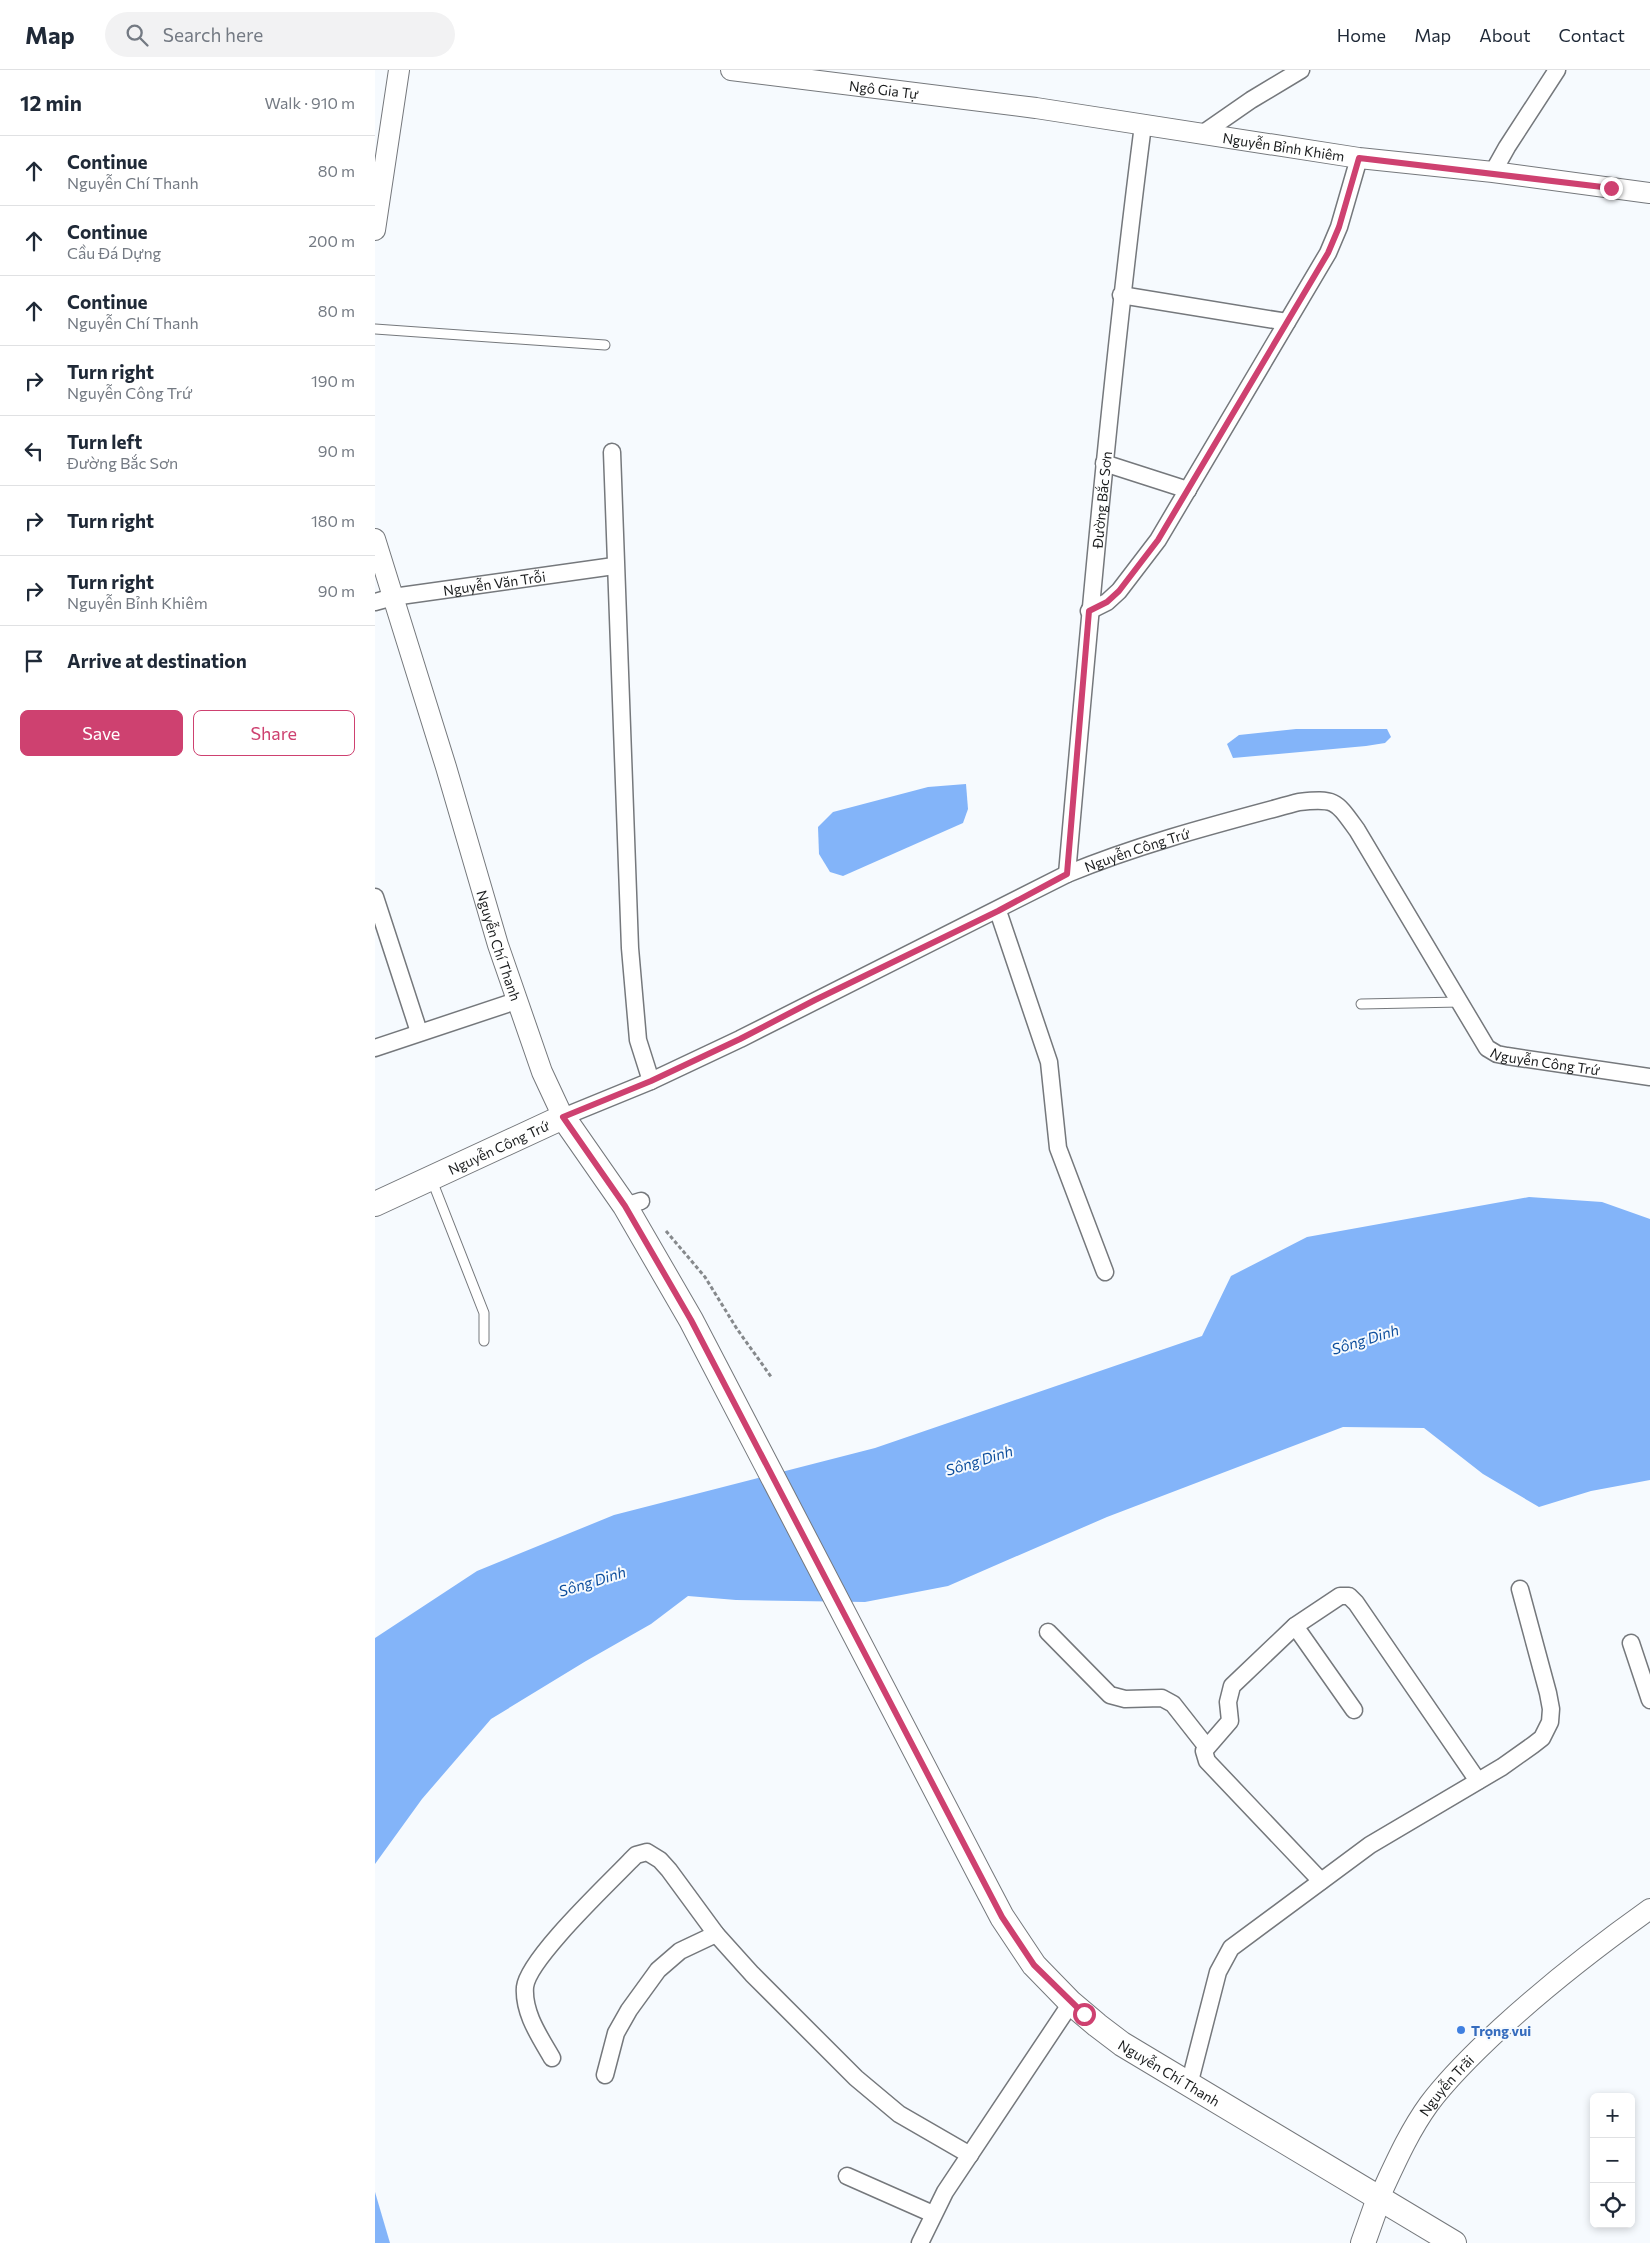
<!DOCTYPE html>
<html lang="en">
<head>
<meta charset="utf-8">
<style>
	:root { --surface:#fff; --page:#f2f2f3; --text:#1f2937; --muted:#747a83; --line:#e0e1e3; --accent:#ce4170 }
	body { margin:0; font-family:Commissioner,sans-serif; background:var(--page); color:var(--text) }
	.controls { position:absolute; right:15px; bottom:15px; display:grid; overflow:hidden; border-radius:8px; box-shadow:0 2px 8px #0003 }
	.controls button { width:45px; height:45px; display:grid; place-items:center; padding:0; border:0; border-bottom:1px solid var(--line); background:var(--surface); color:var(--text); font:25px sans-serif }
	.stop { position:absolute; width:15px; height:15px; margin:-11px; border:4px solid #ce4170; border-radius:50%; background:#fff }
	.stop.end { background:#ce4170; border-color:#fff; box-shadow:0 1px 5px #0008 }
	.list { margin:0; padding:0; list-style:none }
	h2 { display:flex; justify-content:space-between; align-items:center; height:65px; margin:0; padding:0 20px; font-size:21px }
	h2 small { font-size:16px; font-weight:400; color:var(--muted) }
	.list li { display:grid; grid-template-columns:32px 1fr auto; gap:15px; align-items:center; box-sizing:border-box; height:70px; padding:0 20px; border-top:1px solid var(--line) }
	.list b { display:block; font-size:19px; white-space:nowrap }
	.list p { margin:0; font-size:16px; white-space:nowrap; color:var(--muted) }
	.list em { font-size:16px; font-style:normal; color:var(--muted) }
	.actions { display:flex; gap:10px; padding:15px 20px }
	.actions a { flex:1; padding:11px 0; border:1px solid var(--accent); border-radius:8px; text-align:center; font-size:18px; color:var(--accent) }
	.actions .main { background:var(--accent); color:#fff }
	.icon { flex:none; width:28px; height:28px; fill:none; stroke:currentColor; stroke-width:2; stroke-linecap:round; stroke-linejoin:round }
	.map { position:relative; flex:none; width:1275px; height:2173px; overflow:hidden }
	header { display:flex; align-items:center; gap:30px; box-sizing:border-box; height:70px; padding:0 25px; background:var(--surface); border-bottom:1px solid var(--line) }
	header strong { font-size:24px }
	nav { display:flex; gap:28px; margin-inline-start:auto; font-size:18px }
	.search { width:350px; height:45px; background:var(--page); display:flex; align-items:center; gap:12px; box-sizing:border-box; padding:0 18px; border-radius:28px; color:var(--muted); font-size:19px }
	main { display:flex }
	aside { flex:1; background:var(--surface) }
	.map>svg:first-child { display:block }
	.water { fill:#83b4f9 }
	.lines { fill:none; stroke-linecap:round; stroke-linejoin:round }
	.service-casing { stroke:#75787c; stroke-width:11 }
	.minor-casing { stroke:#75787c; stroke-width:19 }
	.tertiary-casing { stroke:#75787c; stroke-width:22 }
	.secondary-casing { stroke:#75787c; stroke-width:26 }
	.path { stroke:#86898c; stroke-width:3; stroke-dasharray:4 2.5; stroke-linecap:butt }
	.service { stroke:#fff; stroke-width:9 }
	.minor { stroke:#fff; stroke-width:16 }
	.tertiary { stroke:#fff; stroke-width:20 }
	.secondary { stroke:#fff; stroke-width:24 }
	.route { stroke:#ce4170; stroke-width:6 }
	.shop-dot { fill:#3f7fe0; stroke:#f6fafe; stroke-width:2 }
	.labels { text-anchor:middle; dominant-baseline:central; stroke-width:4; stroke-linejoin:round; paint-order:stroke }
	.street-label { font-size:14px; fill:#1b1d1e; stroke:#f6fafe }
	.shop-label { font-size:14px; font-weight:bold; fill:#366cbe; stroke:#f6fafe; text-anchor:start }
	.water-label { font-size:15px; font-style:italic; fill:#0d4e9d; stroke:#f6fafe }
</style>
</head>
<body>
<header>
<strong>Map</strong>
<div class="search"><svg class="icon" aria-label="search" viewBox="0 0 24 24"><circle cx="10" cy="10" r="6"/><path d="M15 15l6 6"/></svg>Search here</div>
<nav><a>Home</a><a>Map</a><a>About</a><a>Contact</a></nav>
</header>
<main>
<aside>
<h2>12 min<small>Walk · 910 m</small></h2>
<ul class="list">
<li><svg class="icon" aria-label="ahead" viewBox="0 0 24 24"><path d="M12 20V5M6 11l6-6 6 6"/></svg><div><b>Continue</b><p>Nguyễn Chí Thanh</p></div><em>80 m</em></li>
<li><svg class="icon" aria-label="ahead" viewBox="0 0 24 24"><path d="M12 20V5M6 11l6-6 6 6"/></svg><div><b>Continue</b><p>Cầu Đá Dựng</p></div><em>200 m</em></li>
<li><svg class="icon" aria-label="ahead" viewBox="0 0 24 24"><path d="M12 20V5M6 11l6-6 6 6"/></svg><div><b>Continue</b><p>Nguyễn Chí Thanh</p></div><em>80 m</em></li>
<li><svg class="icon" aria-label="right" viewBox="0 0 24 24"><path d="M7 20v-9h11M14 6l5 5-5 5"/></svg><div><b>Turn right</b><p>Nguyễn Công Trứ</p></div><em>190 m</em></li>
<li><svg class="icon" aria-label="left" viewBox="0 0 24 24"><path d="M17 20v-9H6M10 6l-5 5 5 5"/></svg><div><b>Turn left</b><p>Đường Bắc Sơn</p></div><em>90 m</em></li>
<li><svg class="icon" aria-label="right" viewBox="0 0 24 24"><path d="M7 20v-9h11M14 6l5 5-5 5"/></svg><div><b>Turn right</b></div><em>180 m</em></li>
<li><svg class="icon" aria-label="right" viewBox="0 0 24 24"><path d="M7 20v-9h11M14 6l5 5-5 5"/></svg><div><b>Turn right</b><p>Nguyễn Bỉnh Khiêm</p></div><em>90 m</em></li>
<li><svg class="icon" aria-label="arrive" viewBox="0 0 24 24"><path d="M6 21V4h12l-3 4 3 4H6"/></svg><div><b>Arrive at destination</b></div></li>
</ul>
<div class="actions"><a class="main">Save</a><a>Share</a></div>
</aside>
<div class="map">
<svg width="1275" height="2173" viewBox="0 0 1275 2173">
	<rect width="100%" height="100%" fill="#f6fafe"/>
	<g class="water">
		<polygon points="921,659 1012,659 1016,667 1010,673 991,676 858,688 852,674 864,665"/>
		<polygon points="591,714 593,739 588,753 468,806 455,802 444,784 443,757 458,742 553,717"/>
		<polygon points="1154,1127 1227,1132 1275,1149 1275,1410 1216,1421 1164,1437 1108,1404 1049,1358 968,1357 732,1447 573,1516 490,1532 361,1530 313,1526 276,1554 211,1591 116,1649 47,1729 0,1794 0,1568 102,1501 239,1445 500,1378 827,1266 856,1206 932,1167"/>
		<polygon points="0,2122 15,2173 0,2173"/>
	</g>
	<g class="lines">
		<g class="service-casing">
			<g id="service">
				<polyline points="0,259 230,275"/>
				<polyline points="986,934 1085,932"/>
				<polyline points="56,1108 109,1243 109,1271"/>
			</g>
		</g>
		<g class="minor-casing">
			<g id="minor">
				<polyline points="827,64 876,30 926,0"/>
				<polyline points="1118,102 1132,77 1182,0"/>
				<polyline points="746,225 912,252"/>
				<polyline points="237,382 255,878 263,970 276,1011"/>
				<polyline points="729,393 813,420"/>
				<path id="s1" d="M0,532L18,527L239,496"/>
				<polyline points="714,541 732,532 744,521 783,470 953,183 964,157 984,88"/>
				<path id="s2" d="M692,804C714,554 736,304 768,55"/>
				<polyline points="0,827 44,962"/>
				<polyline points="623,841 674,992 683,1078 730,1202"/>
				<polyline points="0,978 141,931"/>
				<path id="s3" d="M188,1047L276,1011L365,969L692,804C767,773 846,753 924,732C961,728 961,731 982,760L1112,978L1122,984L1132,986L1275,1007"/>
				<polyline points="250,1136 266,1131"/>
				<polyline points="920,1556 979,1640"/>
				<polyline points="673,1562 735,1625 750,1629 787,1628 798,1634 831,1676"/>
				<polyline points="1256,1573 1275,1630"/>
				<polyline points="946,1811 832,1691 829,1681 855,1651 853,1632 857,1616 920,1556 965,1526 974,1526 981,1533 1103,1711"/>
				<path d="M177,1988C165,1967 148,1943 150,1917C153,1889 233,1814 255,1791L261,1785L272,1782L285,1790L294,1800L341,1864L377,1904L481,2008L524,2044L595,2085"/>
				<polyline points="230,2005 241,1963 254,1940 283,1900 305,1881 341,1864"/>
				<polyline points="814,2015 843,1902 856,1878 995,1775 1127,1697 1158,1675 1167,1668 1175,1652 1176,1639 1173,1623 1145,1519"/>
				<polyline points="472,2106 558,2144"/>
				<polyline points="545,2173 570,2122 696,1933"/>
			</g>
		</g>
		<g class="tertiary-casing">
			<g id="tertiary">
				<path id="s4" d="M356,0L661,38L984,88L1118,102L1275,123"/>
				<polyline points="0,160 24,0"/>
				<path id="s5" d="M0,469L71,697L123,875L167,1002L188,1047"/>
				<path id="s6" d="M1004,2128C1019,2096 1033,2063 1054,2034C1075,2006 1101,1981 1127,1957C1173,1915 1223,1876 1275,1839"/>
			</g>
		</g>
		<g class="secondary-casing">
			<g id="secondary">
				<path id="s7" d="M0,1134L188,1047L250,1136L316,1250L606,1807L627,1847L659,1895L696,1933L722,1955L747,1974L1079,2173"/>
				<polyline points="988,2173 1004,2128"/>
			</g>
		</g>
		<polyline class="path" points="291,1161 330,1207 362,1259 397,1308"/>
		<use href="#service" class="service"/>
		<use href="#minor" class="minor"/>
		<use href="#tertiary" class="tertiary"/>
		<use href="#secondary" class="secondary"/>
	</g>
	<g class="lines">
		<polyline class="route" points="709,1944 659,1895 627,1847 316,1250 250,1136 188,1047 276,1011 365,969 440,930 623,841 692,804 714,541 732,532 744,521 783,470 953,183 964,157 984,88 1236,118"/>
	</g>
	<circle class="shop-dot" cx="1086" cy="1960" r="5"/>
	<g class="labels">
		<g class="street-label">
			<text stroke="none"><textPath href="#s4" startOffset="154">Ngô Gia Tự</textPath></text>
			<text stroke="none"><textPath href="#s4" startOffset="558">Nguyễn Bỉnh Khiêm</textPath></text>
			<text stroke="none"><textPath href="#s2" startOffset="376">Đường Bắc Sơn</textPath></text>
			<text stroke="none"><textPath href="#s1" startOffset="121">Nguyễn Văn Trỗi</textPath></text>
			<text stroke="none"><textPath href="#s3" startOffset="634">Nguyễn Công Trứ</textPath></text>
			<text stroke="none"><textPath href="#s5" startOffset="425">Nguyễn Chí Thanh</textPath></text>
			<text stroke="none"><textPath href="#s3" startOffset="1188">Nguyễn Công Trứ</textPath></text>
			<text stroke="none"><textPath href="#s7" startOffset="136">Nguyễn Công Trứ</textPath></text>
			<text stroke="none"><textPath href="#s7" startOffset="1352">Nguyễn Chí Thanh</textPath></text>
			<text stroke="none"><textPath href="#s6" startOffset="132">Nguyễn Trãi</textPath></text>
		</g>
		<g class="shop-label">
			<text x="1096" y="1960">Trọng vui</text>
		</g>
		<g class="water-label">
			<text transform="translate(990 1269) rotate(-17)">Sông Dinh</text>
			<text transform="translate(604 1390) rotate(-17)">Sông Dinh</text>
			<text transform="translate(217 1511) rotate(-17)">Sông Dinh</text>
		</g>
	</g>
</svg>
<div class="controls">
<button>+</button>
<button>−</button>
<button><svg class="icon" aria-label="locate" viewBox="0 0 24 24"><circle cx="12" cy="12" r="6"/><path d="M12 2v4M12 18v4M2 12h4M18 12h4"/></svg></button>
</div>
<div class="stop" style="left:709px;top:1944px"></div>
<div class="stop end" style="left:1236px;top:118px"></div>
</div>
</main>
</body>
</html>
